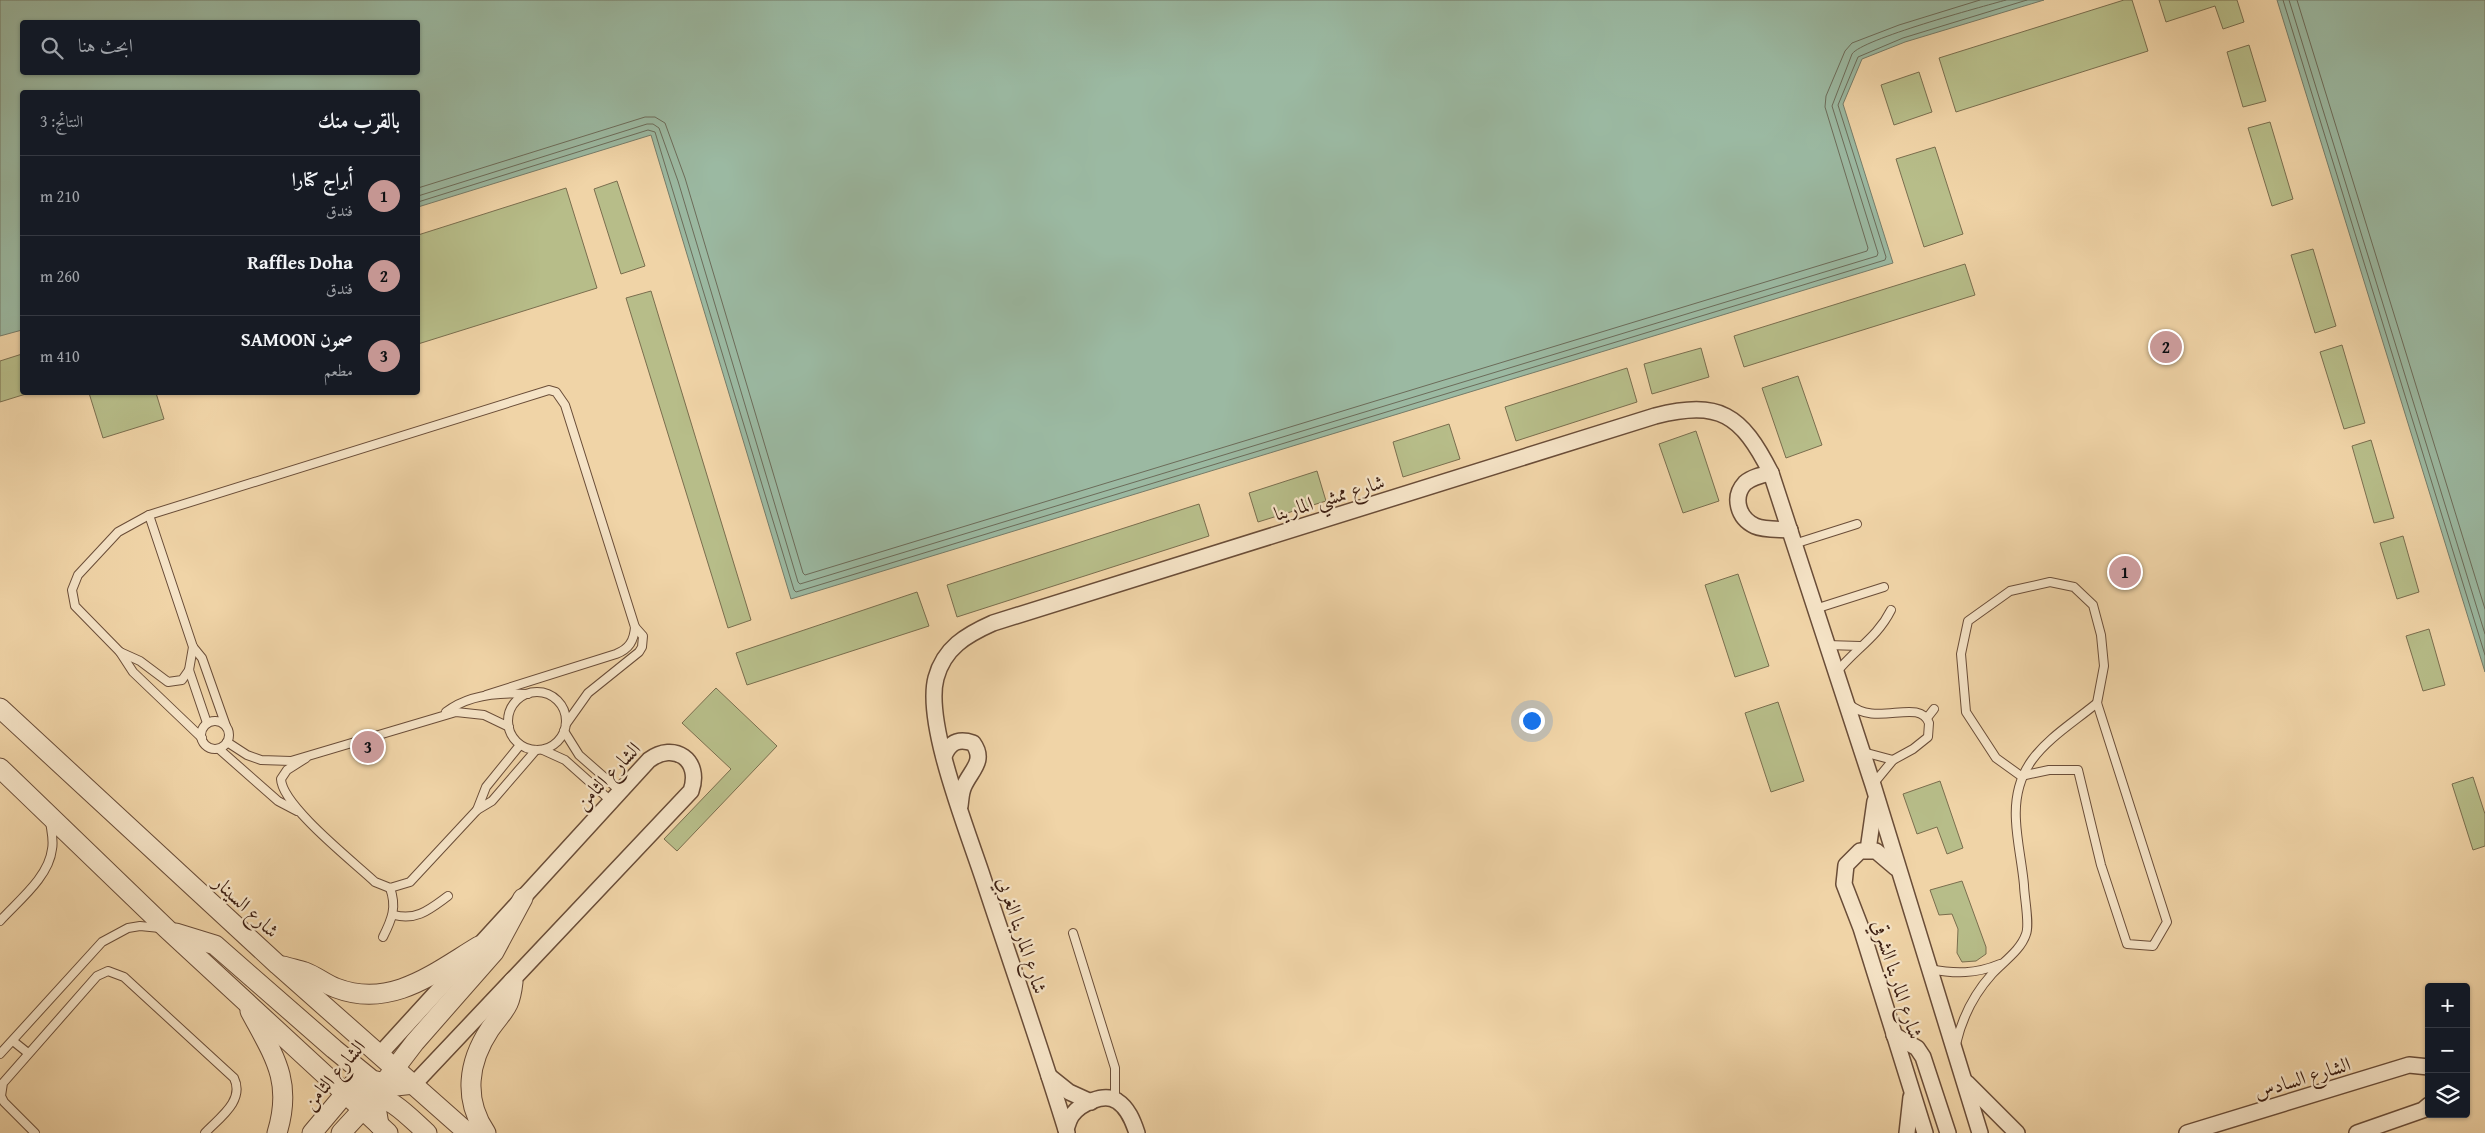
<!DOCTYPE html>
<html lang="ar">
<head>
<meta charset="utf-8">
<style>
	:root { --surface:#171b24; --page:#242831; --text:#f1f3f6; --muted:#9ea1a6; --line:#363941; --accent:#c59692 }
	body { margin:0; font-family:"Gentium Book Plus",Amiri,serif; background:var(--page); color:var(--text); direction:rtl }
	.controls { position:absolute; right:15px; bottom:15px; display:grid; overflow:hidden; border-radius:5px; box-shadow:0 1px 4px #0004 }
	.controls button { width:45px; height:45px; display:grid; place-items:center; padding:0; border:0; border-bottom:1px solid var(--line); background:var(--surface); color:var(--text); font:25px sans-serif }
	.you { position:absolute; left:1531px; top:720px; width:18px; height:18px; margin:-12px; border:4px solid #fff; border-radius:50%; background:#1a73e8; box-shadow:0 0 0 8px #1a73e833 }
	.badge { display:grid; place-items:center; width:32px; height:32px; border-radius:50%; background:var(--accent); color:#111; font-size:16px; font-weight:700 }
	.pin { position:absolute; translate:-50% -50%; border:2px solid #fff; box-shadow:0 1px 5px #0006 }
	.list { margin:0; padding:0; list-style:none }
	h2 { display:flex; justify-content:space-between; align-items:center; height:65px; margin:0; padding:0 20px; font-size:21px }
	h2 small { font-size:16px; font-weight:400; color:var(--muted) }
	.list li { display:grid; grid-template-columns:32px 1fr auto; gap:15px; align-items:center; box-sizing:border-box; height:80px; padding:0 20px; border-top:1px solid var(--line) }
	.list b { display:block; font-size:19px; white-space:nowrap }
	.list p { margin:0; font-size:16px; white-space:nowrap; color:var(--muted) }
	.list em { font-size:16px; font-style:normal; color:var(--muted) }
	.icon { flex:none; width:28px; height:28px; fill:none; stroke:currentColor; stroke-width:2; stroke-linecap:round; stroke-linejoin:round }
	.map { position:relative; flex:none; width:2485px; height:1133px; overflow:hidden; direction:ltr }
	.search { position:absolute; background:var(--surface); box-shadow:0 1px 4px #0004; left:20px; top:20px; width:400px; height:55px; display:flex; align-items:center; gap:12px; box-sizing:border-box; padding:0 18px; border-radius:5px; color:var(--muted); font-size:19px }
	.panel { position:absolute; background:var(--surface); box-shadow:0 1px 4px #0004; left:20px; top:90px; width:400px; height:305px; border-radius:5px; direction:rtl }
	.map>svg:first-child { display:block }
	.green { fill:#b7bd89; stroke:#7a6e4e }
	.water { fill:#9bb9a2; stroke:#767c69; fill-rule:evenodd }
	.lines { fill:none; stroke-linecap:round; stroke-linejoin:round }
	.shore { stroke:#6c6c5a; stroke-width:1 }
	.service-casing { stroke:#6a4d38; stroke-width:10 }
	.minor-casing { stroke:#6a4d38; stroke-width:18 }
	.tertiary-casing { stroke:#6a4d38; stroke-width:21 }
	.service { stroke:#f5e3c6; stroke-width:8 }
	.minor { stroke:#f5e3c6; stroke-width:15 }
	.tertiary { stroke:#f5e3c6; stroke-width:19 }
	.labels { text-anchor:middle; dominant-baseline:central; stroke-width:4.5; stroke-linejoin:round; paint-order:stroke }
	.street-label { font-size:20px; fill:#3e2013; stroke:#f5e3c6 }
</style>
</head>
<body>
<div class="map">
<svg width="2485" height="1133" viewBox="0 0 2485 1133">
	<rect width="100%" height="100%" fill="#f0d4a7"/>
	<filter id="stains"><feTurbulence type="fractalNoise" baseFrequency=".004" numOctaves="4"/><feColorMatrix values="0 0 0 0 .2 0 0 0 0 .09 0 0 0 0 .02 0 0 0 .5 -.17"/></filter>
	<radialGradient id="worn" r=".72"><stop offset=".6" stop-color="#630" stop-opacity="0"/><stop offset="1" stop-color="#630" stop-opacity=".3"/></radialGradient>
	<g class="green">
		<polygon points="2124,0 2132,0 2148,51 1956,112 1939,58"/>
		<polygon points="2159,0 2237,0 2244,22 2223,29 2215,6 2166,22"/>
		<polygon points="2249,45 2266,101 2243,107 2227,52"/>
		<polygon points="1919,72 1932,112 1894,125 1881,85"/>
		<polygon points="2270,122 2293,199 2272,206 2248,128"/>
		<polygon points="1935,147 1963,234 1924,247 1896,159"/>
		<polygon points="617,181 645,266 621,274 594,189"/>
		<polygon points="566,188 597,288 418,344 418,235"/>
		<polygon points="2313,249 2336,326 2315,333 2291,255"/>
		<polygon points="1965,264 1975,295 1744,367 1734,336"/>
		<polygon points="651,291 751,620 728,628 626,298"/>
		<polygon points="2342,345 2365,423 2344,429 2320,352"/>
		<polygon points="1701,348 1709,377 1652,394 1644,364"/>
		<polygon points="22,354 22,392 29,393 0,402 0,361"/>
		<polygon points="1627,368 1637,402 1516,441 1505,407"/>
		<polygon points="1798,376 1822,445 1786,458 1762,388"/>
		<polygon points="89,393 156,393 164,419 103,438"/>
		<polygon points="1449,424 1460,459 1403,477 1393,442"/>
		<polygon points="1696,431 1719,501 1683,513 1659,444"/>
		<polygon points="2371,440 2394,518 2374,523 2352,446"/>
		<polygon points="1317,471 1326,501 1258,522 1249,493"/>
		<polygon points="1199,504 1209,536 957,617 947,585"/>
		<polygon points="2403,536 2419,592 2397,599 2380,543"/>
		<polygon points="1738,574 1769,666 1735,677 1705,585"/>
		<polygon points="917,592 929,626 747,685 736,653"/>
		<polygon points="2429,629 2445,685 2423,691 2406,636"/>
		<polygon points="716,688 777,746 677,851 664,839 731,769 682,723"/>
		<polygon points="1778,702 1804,781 1771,792 1745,713"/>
		<polygon points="2473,777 2485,814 2485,846 2473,850 2452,784"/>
		<polygon points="1940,781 1963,848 1947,854 1937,827 1917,834 1903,794"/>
		<polygon points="1962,881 1986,947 1986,954 1976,961 1962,962 1957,953 1958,929 1952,914 1939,915 1930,890"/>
	</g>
	<g class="water">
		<path d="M0,0H2044L1905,42L1862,59L1843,104L1893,263L791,599L651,135L418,207V92H22V330L0,336ZM22,22H418V72H22Z"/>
		<polygon points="2277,0 2485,0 2485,672"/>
	</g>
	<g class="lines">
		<g class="shore">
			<polyline points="2283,0 2485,655"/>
			<polyline points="2289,0 2485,634"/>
			<polyline points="2297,0 2485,609"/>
			<polyline points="418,188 645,117 655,117 665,123 685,178 803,573 805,575 1867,251 1868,248 1825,107 1826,96 1845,51 1852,43 1899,25 1980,0"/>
			<path d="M418,196L647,124H653L659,128L678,181L798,582L800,584L1877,256L1878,253L1832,106L1852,54C1862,39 1981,7 2006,0"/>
			<polyline points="418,202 648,130 655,132 794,590 796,592 1885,260 1886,257 1838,105 1858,57 1903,38 2027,0"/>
		</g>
		<g class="service-casing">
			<g id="service">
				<polyline points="149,515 193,647 202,658 226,726"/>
				<polyline points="1794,544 1857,524"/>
				<polygon points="2050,582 2074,587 2093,605 2101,635 2104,666 2097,703 2167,922 2153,946 2127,944 2101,865 2078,770 2049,770 2021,776 1996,758 1966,712 1961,654 1968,621 2010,591"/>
				<polyline points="1815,609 1884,587"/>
				<polyline points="1827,645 1860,646"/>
				<polyline points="193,647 189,670 207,723"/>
				<polyline points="120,652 140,661 168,682 182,680 189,670"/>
				<path d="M1836,673C1855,649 1877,638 1891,610"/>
				<circle cx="537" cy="721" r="29"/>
				<path d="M1849,704C1876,728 1919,697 1929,723L1928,737L1913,749L1893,760L1874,783"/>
				<path d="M446,712C469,694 500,692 528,694"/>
				<polyline points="1927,718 1934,709"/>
				<circle cx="215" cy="735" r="14"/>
				<polyline points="566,724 588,693 639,652 642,647 643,636 635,627"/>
				<polyline points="564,731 579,755 620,791"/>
				<path d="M202,738L133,672L120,652L75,606L72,590L78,575L118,532L149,515L549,390L556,392L565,405L635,627C634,641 629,649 616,654L486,695"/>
				<polyline points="227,742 247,755 261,760 291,761 456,712 484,715 509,727"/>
				<polyline points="219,749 278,801 297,811"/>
				<polyline points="543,750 565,760 611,801"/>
				<polyline points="1863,752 1893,760"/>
				<path d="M306,758L287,770L281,779C282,806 355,863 375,882L390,888L410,882L477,810L492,801L536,750"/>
				<polyline points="477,810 486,787 520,745"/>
				<path d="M394,915C417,921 430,909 448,896"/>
				<path d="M0,921C18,901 49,877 52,849C54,840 51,830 50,821"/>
				<polyline points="1073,933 1115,1068 1115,1099"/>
				<path d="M383,937C392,919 397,907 390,888"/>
				<path d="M1930,969C1955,974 1976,974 2000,964"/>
				<polyline points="13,1041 28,1053"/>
				<path d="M1956,1044C1962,1018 1974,994 1992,974C2003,962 2021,950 2026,934C2030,924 2024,896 2024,885C2022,863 2017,842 2016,821C2012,758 2054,738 2097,703"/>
				<polyline points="0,1054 102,942 128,928 140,926 160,928"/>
				<path d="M35,1133L4,1102L1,1096L3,1083L97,976L108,971L124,977L234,1078C245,1101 219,1118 205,1133"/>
			</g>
		</g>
		<g class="minor-casing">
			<g id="minor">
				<path d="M1771,473C1762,475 1752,477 1745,483C1732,497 1738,518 1755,526C1764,530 1779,529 1790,530"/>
				<path d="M944,756C950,742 958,738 973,743C986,761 971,770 964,786C961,792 961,799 960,806"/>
				<polyline points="1868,850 1875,801"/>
				<polyline points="1896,868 1876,851 1860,851 1846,865 1844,884 1861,928 1925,1133"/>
				<polyline points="1894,1035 1917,1048 1923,1057 1948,1133"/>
				<path d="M380,1054L649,760C674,741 702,760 691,791L414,1084"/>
				<polyline points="1049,1076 1069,1092 1091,1102"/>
				<polyline points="1967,1083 2017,1133"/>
				<path d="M1066,1129C1068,1124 1069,1119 1072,1115C1080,1104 1104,1092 1117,1101C1128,1108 1133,1121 1137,1133"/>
				<path d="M1067,1133C1041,1048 1011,963 983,878C968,832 924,723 936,678C944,648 966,635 993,623L1655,416C1720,400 1741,414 1771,473L1873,785L1980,1133"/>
				<polyline points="1907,1133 1911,1097"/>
				<polyline points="2187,1133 2409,1065 2429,1067"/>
				<polyline points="2357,1133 2423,1110 2429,1105"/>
			</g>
		</g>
		<g class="tertiary-casing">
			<g id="tertiary">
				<polyline points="0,708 278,965 468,1133"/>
				<polyline points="0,768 167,929 388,1133"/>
				<polyline points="176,933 215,945 334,1049 372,1080 396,1086 414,1084"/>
				<path d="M283,966C290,968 298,970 305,972C316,976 325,984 336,988C391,1009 434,973 479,946"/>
				<path d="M250,1011C274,1056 293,1081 277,1133"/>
				<path d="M366,1093C392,1097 409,1117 427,1133"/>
				<polyline points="379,1125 376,1107 383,1084 415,1042 494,952 523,898"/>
				<polyline points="312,1133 354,1083"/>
				<polyline points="341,1133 363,1109 369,1098"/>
				<path d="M486,1133C463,1099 468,1062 490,1029C504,1009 510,1009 513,982"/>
			</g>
		</g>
		<use href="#service" class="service"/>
		<use href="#minor" class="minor"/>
		<use href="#tertiary" class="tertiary"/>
	</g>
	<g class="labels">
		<g class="street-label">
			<text transform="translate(1329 497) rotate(-17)">شارع ممشي المارينا</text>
			<text transform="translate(607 775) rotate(-46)">الشارع الثامن</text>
			<text transform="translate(247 906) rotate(43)">شارع السينار</text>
			<text transform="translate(1023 935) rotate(72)">شارع المارينا الغربي</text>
			<text transform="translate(1898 979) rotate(72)">شارع المارينا الشرقي</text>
			<text transform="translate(333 1074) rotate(-49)">الشارع الثامن</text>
			<text transform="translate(2302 1077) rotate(-17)">الشارع السادس</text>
		</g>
	</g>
	<rect width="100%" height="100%" filter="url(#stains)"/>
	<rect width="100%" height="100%" fill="url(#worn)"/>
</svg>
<div class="controls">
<button>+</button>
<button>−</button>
<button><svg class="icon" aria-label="layers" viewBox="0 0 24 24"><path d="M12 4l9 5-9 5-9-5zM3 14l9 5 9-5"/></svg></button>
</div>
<div class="you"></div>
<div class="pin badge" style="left:2125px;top:572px">1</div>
<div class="pin badge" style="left:2166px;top:347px">2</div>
<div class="pin badge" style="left:368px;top:747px">3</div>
<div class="search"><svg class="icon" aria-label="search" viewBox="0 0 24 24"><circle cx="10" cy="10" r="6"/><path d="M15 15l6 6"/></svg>ابحث هنا</div>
<section class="panel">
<h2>بالقرب منك<small>النتائج: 3</small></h2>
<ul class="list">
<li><span class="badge">1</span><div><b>أبراج كتارا</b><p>فندق</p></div><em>210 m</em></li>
<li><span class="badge">2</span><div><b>Raffles Doha</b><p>فندق</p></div><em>260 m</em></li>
<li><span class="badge">3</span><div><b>صمون SAMOON</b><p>مطعم</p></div><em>410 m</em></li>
</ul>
</section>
</div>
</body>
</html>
